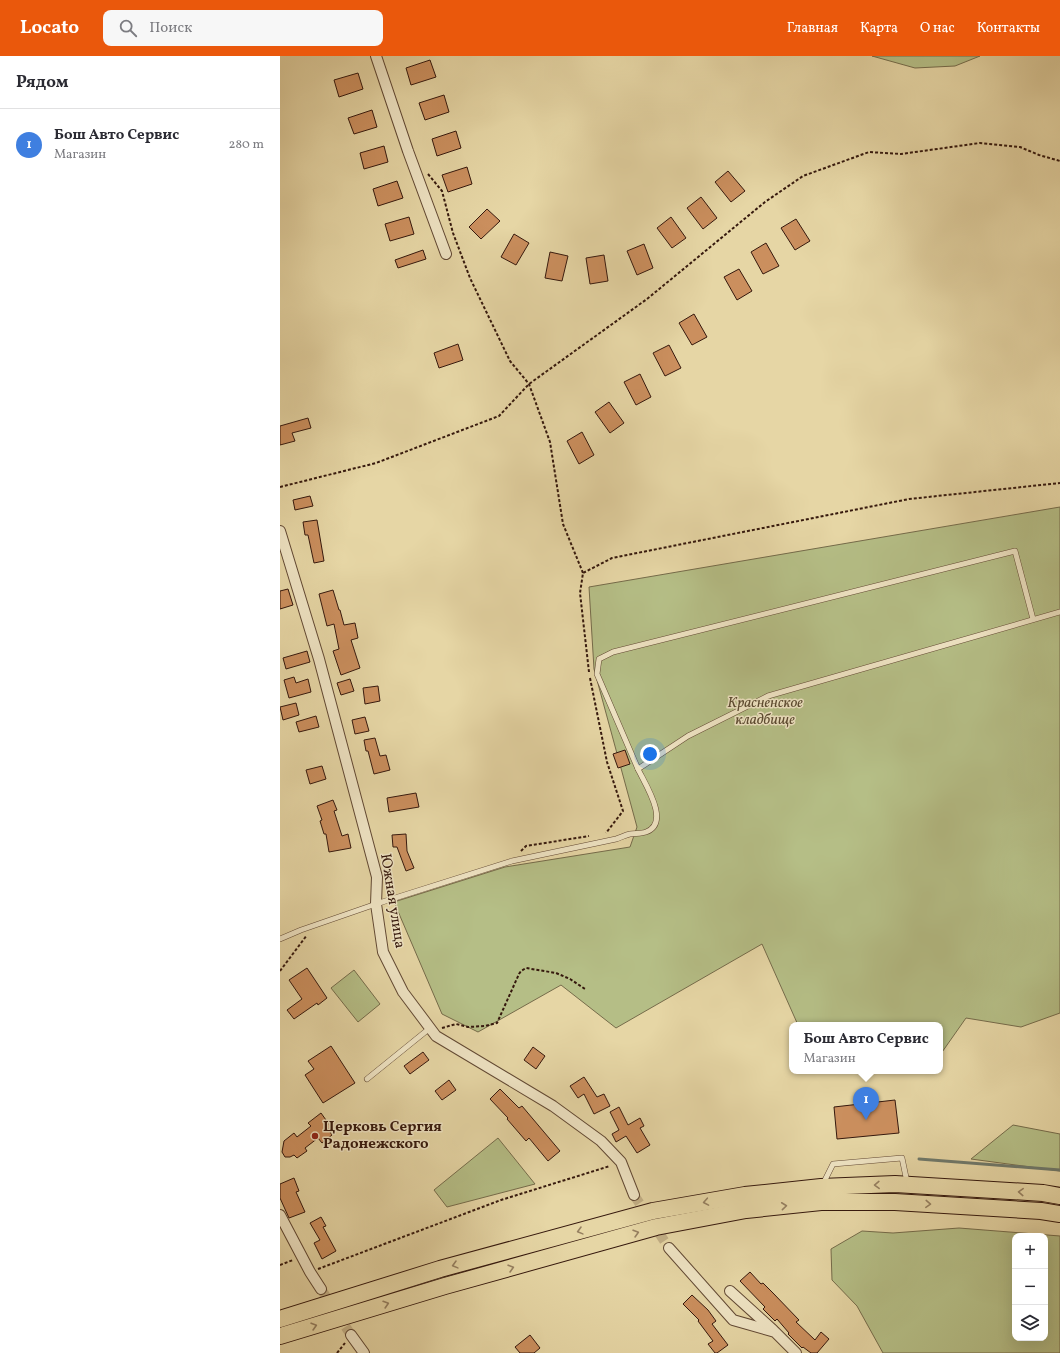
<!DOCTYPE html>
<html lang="ru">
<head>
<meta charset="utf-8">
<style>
	:root { --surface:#fff; --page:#f7f7f7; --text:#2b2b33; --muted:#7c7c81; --line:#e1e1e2; --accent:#ea580c }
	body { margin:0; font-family:Vollkorn,serif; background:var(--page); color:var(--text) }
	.controls { position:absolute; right:12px; bottom:12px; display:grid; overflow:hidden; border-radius:8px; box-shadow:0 4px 16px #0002 }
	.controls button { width:36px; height:36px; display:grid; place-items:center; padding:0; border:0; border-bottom:1px solid var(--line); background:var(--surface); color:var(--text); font:20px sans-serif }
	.you { position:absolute; left:370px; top:698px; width:14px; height:14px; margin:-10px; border:3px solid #fff; border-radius:50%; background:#1a73e8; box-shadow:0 0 0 6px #1a73e833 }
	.badge { display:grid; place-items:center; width:26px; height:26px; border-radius:50%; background:var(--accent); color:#fff; font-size:13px; font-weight:700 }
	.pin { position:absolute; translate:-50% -33px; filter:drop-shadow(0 1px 2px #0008) }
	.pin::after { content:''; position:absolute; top:21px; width:14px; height:12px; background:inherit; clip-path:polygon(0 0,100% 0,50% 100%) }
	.popup { position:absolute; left:509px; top:966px; width:154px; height:52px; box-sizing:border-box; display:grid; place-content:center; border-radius:8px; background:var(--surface); filter:drop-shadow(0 1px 3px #0005); font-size:13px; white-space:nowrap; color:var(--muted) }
	.popup b { font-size:15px; color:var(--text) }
	.popup::after { content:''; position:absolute; left:50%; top:100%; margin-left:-8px; border:8px solid transparent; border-top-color:var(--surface) }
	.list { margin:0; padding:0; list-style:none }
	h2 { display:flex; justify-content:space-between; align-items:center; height:52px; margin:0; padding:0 16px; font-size:17px }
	h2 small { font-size:13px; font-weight:400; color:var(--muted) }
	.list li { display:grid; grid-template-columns:26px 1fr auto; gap:12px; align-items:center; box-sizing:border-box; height:72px; padding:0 16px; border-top:1px solid var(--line) }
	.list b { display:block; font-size:15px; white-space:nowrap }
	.list p { margin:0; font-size:13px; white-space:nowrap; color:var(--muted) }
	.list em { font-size:13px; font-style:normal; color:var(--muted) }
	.icon { flex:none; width:22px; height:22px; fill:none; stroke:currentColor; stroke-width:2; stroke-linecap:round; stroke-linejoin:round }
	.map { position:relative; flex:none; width:780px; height:1297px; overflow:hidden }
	header { display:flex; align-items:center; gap:24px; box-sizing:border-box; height:56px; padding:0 20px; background:var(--accent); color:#fff }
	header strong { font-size:19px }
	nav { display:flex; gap:22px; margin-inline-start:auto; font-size:14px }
	.search { width:280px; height:36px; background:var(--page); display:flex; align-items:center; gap:10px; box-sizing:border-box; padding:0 14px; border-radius:8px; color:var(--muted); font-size:15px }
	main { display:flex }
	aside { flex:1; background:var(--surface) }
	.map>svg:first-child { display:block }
	.green { fill:#b5be86; stroke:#756b4a; fill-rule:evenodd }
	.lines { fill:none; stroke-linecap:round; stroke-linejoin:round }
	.stream { stroke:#6f796b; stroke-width:3 }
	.building { fill:#cb8f5e; stroke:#35180d }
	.street-tunnel { stroke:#c3b087; stroke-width:10; stroke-dasharray:10 5; stroke-linecap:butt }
	.lane-casing { stroke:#614833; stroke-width:6 }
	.street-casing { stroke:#614833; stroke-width:12 }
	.primary-casing { stroke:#35180d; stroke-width:18 }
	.path { stroke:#35180d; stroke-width:2; stroke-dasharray:3 2; stroke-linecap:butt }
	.lane { stroke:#efe4c4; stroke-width:5 }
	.street { stroke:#efe4c4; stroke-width:10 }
	.primary { stroke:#e6d6a5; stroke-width:16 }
	.oneway { stroke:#968061 }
	.poi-dot { fill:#8f2418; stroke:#efe4c4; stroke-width:1.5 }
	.labels { text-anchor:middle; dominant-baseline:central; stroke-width:3; stroke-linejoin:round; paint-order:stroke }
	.park-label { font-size:15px; font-style:italic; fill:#5b4a31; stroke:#efe4c4 }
	.street-label { font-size:15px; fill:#35180d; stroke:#efe4c4 }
	.poi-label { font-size:15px; font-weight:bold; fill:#35180d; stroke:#efe4c4; text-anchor:start }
</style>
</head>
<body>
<header>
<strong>Locato</strong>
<div class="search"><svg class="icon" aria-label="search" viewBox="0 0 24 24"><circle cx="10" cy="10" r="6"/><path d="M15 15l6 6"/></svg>Поиск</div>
<nav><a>Главная</a><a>Карта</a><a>О нас</a><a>Контакты</a></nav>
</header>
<main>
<aside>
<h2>Рядом<small></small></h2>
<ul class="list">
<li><span class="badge" style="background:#3f7fe0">1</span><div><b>Бош Авто Сервис</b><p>Магазин</p></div><em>280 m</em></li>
</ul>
</aside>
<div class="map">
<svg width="780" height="1297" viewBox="0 0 780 1297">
	<rect width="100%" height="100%" fill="#e6d6a5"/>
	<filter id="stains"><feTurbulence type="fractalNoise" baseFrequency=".005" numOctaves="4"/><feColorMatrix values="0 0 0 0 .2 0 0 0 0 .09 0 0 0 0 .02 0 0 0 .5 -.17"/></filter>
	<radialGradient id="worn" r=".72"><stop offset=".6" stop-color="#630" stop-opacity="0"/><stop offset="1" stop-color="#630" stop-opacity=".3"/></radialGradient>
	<g class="green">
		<polygon points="592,0 700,0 675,10 635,12"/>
		<polygon points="780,451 780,957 741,971 686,962 660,999 660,969 518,969 482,888 336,972 281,929 198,976 162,958 114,846 225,811 350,791 357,771 314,613 309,531"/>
		<polygon points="74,914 100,948 78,966 51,932"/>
		<polygon points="733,1069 780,1078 780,1115 691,1103"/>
		<polygon points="218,1082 255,1128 167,1151 154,1134"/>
		<path d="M679,1172L780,1180V1297H603L577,1250L552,1224L551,1193L582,1175L613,1177ZM735,1180H765V1282H735Z"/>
	</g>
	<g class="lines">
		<polyline class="stream" points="639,1103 780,1114"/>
	</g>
	<g class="building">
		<polygon points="150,4 156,21 131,29 126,12"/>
		<polygon points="78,17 83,33 59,41 54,24"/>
		<polygon points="164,39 169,56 145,64 139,47"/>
		<polygon points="92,54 97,71 74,78 68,62"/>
		<polygon points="176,75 181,92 157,100 152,83"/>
		<polygon points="104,90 108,106 84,113 80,97"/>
		<polygon points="187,111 192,128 168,136 162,119"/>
		<polygon points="448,115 465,135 451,146 435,126"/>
		<polygon points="117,125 123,142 98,150 93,133"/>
		<polygon points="421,141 437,162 423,173 407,152"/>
		<polygon points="207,153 220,165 201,183 189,171"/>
		<polygon points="129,161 134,178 110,185 105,168"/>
		<polygon points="391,161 406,182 392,192 377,172"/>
		<polygon points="516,163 530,185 515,194 501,172"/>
		<polygon points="234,178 249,187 236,209 221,201"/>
		<polygon points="486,187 499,210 483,218 471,196"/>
		<polygon points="364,188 373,212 357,219 347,195"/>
		<polygon points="143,194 146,203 118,212 115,204"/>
		<polygon points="270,196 288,200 282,225 265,222"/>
		<polygon points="324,199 328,225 310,228 306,202"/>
		<polygon points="459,213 472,235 457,244 444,221"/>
		<polygon points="414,258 427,281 412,289 399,267"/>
		<polygon points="178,288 183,304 159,312 154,297"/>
		<polygon points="389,289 401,312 385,320 373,297"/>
		<polygon points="360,318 371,341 356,349 344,326"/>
		<polygon points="329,346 344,367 330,377 315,356"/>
		<polygon points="28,362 31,372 12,377 15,385 0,389 0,370"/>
		<polygon points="302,376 314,399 299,408 287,385"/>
		<polygon points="30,440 33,450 15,454 13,444"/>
		<polygon points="37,464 44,505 34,507 28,479 25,479 23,466"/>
		<polygon points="8,533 13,549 0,553 0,535"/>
		<polygon points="53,534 59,554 60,554 64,569 75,567 78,582 71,584 80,612 61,619 53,595 59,593 54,568 47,570 39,538"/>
		<polygon points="27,595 30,606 6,613 3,602"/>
		<polygon points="14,621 16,627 28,623 31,636 9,642 4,624"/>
		<polygon points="70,623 74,635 61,639 57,627"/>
		<polygon points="98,630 100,645 85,648 83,632"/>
		<polygon points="16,647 19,659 3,664 0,651"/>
		<polygon points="36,660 39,671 19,676 16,666"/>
		<polygon points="85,661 89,675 75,678 72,664"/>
		<polygon points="95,682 100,700 106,699 110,714 94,718 88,695 86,695 84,684"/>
		<polygon points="345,694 350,708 338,712 333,698"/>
		<polygon points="42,710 46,723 30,728 26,714"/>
		<polygon points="136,737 139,751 109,756 107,742"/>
		<polygon points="53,744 57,754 54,755 62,780 68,778 71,792 49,796 46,778 44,778 40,765 42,764 37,750"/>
		<polygon points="126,778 127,795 134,812 126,815 117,791 113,791 112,779"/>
		<polygon points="27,912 47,942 38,949 37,947 14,963 7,954 22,943 9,924"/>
		<polygon points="51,990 75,1027 43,1047 25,1019 34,1013 28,1005"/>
		<polygon points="253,991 265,1000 256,1013 244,1004"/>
		<polygon points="143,996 149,1004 130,1018 124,1010"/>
		<polygon points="304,1021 317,1041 324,1038 330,1050 314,1058 304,1038 298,1042 290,1030"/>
		<polygon points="169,1024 176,1034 162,1044 155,1035"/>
		<polygon points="220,1033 239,1052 242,1050 280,1095 268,1105 249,1082 246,1085 227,1063 228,1062 210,1043"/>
		<polygon points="615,1044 619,1077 557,1083 554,1051"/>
		<polygon points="339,1051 348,1069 360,1062 364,1070 360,1072 370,1089 357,1097 346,1080 336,1086 332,1078 339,1074 330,1056"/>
		<polygon points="41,1057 51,1071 48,1073 52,1079 42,1087 38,1082 25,1092 27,1095 17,1102 14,1099 10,1101 5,1101 2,1096 4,1085 14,1077 17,1081 31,1070 28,1067"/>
		<polygon points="14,1122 19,1135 16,1136 25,1156 9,1162 0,1142 0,1128"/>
		<polygon points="41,1161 46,1170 43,1171 56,1195 42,1203 34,1187 40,1184 30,1167"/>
		<polygon points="470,1216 481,1228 483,1227 493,1237 519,1264 516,1266 535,1284 541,1276 549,1283 537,1297 531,1297 523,1291 522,1292 508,1278 509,1277 497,1263 495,1265 483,1253 485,1251 460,1225"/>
		<polygon points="412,1239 428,1254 436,1265 432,1268 448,1289 437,1297 435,1297 428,1288 433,1285 418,1265 419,1264 403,1248"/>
		<polygon points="250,1279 260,1292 254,1297 240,1297 235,1291"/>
	</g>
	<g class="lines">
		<g class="street-tunnel">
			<polyline points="354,1139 389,1192"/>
			<polyline points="41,1233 71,1279"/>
		</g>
		<g class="lane-casing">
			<g id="lane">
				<polyline points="358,713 317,618 319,603 333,596 735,495 753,563"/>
				<path d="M0,883L21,874L96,848L232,805L336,783C340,782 345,779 350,778C355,777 361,778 366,776C391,767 365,728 358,713L408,680L488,640L780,556"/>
				<polyline points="87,1023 150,972"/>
				<polyline points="543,1128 553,1108 622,1102 627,1126"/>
			</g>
		</g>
		<g class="street-casing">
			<g id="street">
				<polyline points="96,0 128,95 166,198"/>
				<polyline points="0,475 39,603 97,821 96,848 103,896 123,936 156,980 273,1050 321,1085 341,1106 354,1139"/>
				<polyline points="0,1159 30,1216 41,1233"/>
				<polyline points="389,1192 453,1264 495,1276 516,1297"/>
				<polyline points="450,1235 493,1274"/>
				<polyline points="71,1279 84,1297"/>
			</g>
		</g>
		<g class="primary-casing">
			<g id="primary">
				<polyline points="0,1263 160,1213 373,1155 465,1139 541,1131 615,1128 763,1137 780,1140"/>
				<polyline points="0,1280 165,1230 376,1171 466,1154 541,1146 615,1146 761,1155 780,1158"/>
			</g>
		</g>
		<g class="path">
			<polyline points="148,118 162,135 173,177 190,222 230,305 249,328 270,386 283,468 303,517"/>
			<polyline points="0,431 96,407 219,360 249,328 367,243 485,146 523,120 589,96 621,98 700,87 740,91 759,99 780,105"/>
			<polyline points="309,616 300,537 303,517 332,502 629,443 780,427"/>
			<polyline points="310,622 327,706 343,755 326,777"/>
			<polyline points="241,795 246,790 309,780"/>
			<polyline points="0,915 27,879"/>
			<polyline points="162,972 176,968 188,971 205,970 217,967 239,918 241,915 246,912 276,917 290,923 305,933"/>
			<polyline points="0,1209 13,1204"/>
			<polyline points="38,1213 221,1144 330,1110"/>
			<polyline points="57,1297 65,1287"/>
		</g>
		<use href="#lane" class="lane"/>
		<use href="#street" class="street"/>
		<use href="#primary" class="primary"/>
	</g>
	<defs><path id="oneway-chevron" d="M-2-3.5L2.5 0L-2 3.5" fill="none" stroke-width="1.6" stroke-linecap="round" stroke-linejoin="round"/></defs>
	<g class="oneway">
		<use href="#oneway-chevron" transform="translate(597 1129) rotate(178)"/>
		<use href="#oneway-chevron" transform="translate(741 1136) rotate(-177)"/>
		<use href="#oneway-chevron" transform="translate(426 1146) rotate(170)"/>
		<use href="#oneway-chevron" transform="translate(648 1148) rotate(3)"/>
		<use href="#oneway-chevron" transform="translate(504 1150) rotate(-6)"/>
		<use href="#oneway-chevron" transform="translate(300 1175) rotate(165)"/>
		<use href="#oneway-chevron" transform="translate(356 1177) rotate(-16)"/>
		<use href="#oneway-chevron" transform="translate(175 1209) rotate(165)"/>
		<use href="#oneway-chevron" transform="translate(231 1212) rotate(-16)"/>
		<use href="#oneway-chevron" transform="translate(106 1248) rotate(-17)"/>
		<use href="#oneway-chevron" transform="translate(34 1270) rotate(-16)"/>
	</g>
	<circle class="poi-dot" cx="35" cy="1080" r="4"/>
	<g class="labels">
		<g class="park-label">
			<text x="485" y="647">Красненское<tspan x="485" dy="17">кладбище</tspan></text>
		</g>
		<g class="street-label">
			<text transform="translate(112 845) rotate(81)">Южная улица</text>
		</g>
		<g class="poi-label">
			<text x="43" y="1071">Церковь Сергия<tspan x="43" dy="17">Радонежского</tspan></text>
		</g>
	</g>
	<rect width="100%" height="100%" filter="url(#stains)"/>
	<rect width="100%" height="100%" fill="url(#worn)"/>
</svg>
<div class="controls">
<button>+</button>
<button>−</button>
<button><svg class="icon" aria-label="layers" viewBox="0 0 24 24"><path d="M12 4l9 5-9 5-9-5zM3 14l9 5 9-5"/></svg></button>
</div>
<div class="you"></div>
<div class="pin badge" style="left:586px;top:1064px;background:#3f7fe0">1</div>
<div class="popup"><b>Бош Авто Сервис</b>Магазин</div>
</div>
</main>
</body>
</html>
